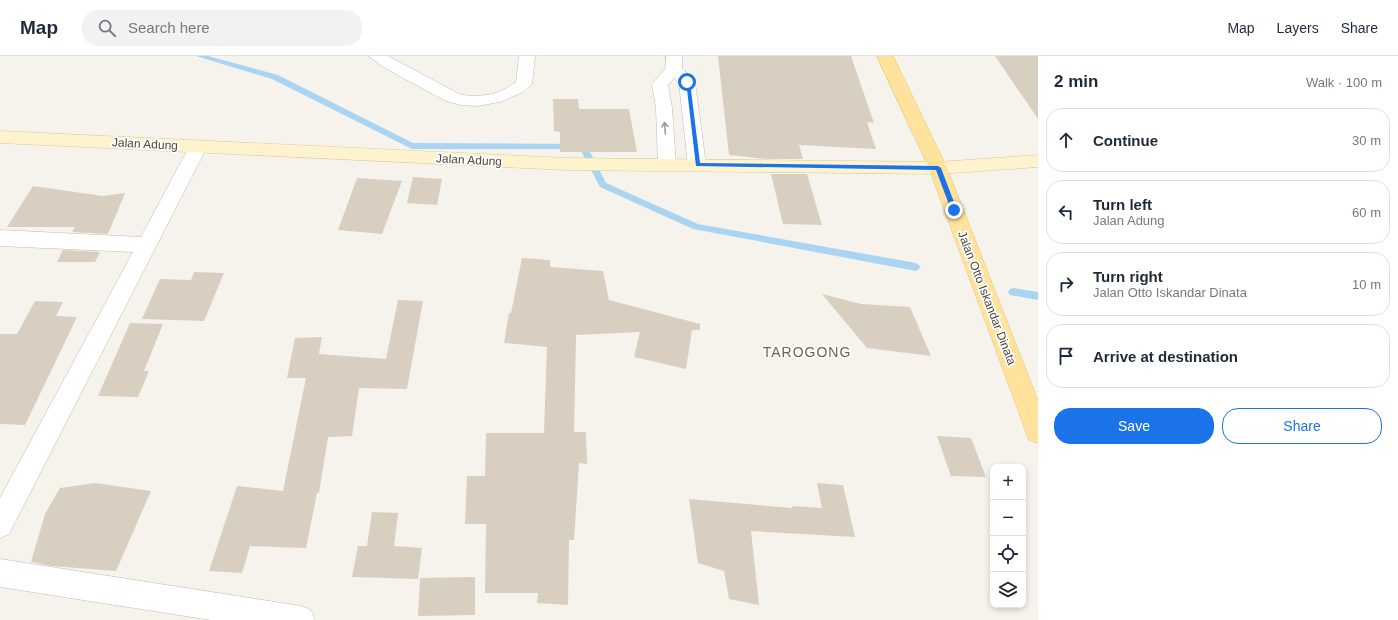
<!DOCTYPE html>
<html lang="en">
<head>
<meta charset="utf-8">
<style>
	:root { --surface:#fff; --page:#f2f2f3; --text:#1f2937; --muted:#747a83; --line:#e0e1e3; --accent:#1a73e8 }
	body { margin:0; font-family:Helvetica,sans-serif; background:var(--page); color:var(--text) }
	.controls { position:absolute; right:12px; bottom:12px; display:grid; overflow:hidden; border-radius:8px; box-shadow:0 2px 6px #0003 }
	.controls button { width:36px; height:36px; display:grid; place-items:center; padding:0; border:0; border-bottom:1px solid var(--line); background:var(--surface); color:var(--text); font:20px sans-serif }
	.stop { position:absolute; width:12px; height:12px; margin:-9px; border:3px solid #1a73e8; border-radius:50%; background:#fff }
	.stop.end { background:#1a73e8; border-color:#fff; box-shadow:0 1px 4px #0008 }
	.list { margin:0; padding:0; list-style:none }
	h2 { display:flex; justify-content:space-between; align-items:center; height:52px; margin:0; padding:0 16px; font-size:17px }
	h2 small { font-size:13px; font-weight:400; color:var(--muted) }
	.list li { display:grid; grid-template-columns:26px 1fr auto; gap:12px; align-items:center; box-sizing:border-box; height:64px; margin:0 8px 8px; padding:0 8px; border:1px solid var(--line); border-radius:16px }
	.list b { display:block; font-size:15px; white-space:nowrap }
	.list p { margin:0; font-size:13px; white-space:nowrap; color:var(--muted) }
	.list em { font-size:13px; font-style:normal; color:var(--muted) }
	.actions { display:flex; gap:8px; padding:12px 16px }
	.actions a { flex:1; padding:9px 0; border:1px solid var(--accent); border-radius:16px; text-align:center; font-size:14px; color:var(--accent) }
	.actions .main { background:var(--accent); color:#fff }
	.icon { flex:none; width:22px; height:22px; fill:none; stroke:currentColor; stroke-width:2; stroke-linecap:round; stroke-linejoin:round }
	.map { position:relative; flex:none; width:1038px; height:564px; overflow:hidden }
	header { display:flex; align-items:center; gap:24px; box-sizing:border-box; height:56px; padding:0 20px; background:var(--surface); border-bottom:1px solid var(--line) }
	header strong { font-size:19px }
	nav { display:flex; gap:22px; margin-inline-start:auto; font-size:14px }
	.search { width:280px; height:36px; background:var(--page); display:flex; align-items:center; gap:10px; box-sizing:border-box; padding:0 14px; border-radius:16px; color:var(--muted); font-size:15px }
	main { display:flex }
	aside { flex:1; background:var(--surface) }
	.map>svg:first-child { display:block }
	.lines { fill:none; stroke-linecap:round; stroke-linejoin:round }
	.stream { fill:#a9d4f2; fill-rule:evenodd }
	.building { fill:#d8cfc1 }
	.street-casing { stroke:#c2bbae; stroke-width:1 }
	.secondary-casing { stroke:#d6c79b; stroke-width:1 }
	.primary-casing { stroke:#e6c16a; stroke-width:1 }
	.street { fill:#fff; fill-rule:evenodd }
	.secondary { fill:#fff3cd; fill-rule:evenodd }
	.primary { fill:#ffe39c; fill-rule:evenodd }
	.oneway { stroke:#9c9892 }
	.route { fill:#1a73e8 }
	.labels { text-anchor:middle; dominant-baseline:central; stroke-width:3.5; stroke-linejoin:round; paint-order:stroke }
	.street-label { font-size:12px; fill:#4b4439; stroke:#fff }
	.quarter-label { font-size:14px; letter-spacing:1px; fill:#6e6250; stroke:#fff }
</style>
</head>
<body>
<header>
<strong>Map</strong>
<div class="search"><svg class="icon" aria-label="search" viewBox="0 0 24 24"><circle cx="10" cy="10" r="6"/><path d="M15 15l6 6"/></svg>Search here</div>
<nav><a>Map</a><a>Layers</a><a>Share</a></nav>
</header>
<main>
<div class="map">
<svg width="1038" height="564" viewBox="0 0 1038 564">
	<rect width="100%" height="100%" fill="#f6f3ec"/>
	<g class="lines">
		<g class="stream">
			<polygon points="196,0 208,0 278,19 413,87 586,88 606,127 698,168 916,207 921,211 916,215 693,173 600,131 580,93 412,93 272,23"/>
			<polygon points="1013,232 1038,236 1038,244 1010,239 1008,236 1010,233"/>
		</g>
	</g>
	<g class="building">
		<polygon points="718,0 851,0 874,67 867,66 876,93 799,89 803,103 767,103 729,99"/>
		<polygon points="995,0 1038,0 1038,63"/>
		<polygon points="553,43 578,43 579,53 629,53 637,96 560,96 560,76 554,75"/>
		<polygon points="771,118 807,118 822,169 783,168"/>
		<polygon points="413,121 442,123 437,149 407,147"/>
		<polygon points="357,122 402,125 382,178 338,174"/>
		<polygon points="33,130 103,140 125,137 108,178 72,176 75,171 7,171"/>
		<polygon points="63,194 100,196 95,206 57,206"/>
		<polygon points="522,202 550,204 550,211 603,215 609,244 700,268 700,274 692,274 686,313 634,301 640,276 576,279 574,376 586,376 587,408 579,407 574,484 569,484 568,549 537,547 538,537 485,537 486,468 465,468 467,420 485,420 486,377 544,377 547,291 504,287 509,257 511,257"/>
		<polygon points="194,216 224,217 204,265 142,263 160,223 191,224"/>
		<polygon points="822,238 861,248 910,251 931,300 867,292"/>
		<polygon points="398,244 423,245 407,333 359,332 352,380 328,381 319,437 317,437 306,492 250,490 242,517 209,515 237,430 283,435 306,322 287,322 295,282 322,281 319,298 386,303"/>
		<polygon points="35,245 63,246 56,260 77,261 25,369 0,368 0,278 17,278"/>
		<polygon points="130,267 163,268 144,315 149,315 138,341 98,340"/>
		<polygon points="937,380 971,382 986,421 951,420"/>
		<polygon points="95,427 151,435 116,515 52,510 31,506 45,458 60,432"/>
		<polygon points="817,427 843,429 855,481 751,475 759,549 729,543 724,515 698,507 689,443 792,452 792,450 822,452"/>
		<polygon points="372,456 398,457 394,490 422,492 418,523 352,521 358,490 367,490"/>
		<polygon points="475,521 475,559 418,560 420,522"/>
	</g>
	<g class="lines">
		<g class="street-casing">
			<g id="street">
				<polygon points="369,0 388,0 461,39 477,40 493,38 505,33 516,26 519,0 535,0 532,28 523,36 500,46 477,50 461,49 446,45 401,21 379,8"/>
				<polygon points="666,0 682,0 682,12 695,26 706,109 703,113 697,115 691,113 688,109 679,27 674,22 668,29 672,52 676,108 673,112 667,114 661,112 658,108 656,52 652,28 666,12"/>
				<polygon points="198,85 204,87 207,91 9,478 0,482 0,442 133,196 0,190 0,174 141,181 189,91 192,87"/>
				<polygon points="0,503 301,550 311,554 315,564 211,564 0,531"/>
			</g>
		</g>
		<g class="secondary-casing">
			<polygon id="secondary" points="0,75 566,102 938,106 1038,99 1038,111 938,118 566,114 0,87"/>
		</g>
		<g class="primary-casing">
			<polygon id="primary" points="877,0 893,0 947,112 1038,345 1038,387 1029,384 1026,376 929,112"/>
		</g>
		<use href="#street" class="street"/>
		<use href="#secondary" class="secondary"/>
		<use href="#primary" class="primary"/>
	</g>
	<defs><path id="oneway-shaft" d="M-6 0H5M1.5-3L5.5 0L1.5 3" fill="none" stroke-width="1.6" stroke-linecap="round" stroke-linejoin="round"/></defs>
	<use class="oneway" href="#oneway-shaft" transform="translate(665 72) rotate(-94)"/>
	<polygon class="route" points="686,25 690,26 700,107 938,110 941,112 957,154 954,156 951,154 936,114 696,110"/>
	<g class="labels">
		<g class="street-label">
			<text transform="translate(145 88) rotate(3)">Jalan Adung</text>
			<text transform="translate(469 104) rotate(3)">Jalan Adung</text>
			<text transform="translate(987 242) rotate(69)">Jalan Otto Iskandar Dinata</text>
		</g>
		<g class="quarter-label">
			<text x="807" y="296">TAROGONG</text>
		</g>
	</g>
</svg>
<div class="controls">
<button>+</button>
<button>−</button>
<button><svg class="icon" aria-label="locate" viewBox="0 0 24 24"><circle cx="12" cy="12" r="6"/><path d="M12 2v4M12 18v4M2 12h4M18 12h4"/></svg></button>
<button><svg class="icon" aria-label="layers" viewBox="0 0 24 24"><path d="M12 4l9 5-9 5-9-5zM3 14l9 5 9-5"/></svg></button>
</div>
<div class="stop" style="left:687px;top:26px"></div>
<div class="stop end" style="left:954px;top:154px"></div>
</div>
<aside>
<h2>2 min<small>Walk · 100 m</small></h2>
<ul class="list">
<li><svg class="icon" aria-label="ahead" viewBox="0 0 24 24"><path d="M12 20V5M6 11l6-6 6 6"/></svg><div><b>Continue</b></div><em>30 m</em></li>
<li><svg class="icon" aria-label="left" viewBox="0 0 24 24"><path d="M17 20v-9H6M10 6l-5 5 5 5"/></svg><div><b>Turn left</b><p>Jalan Adung</p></div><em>60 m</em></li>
<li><svg class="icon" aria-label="right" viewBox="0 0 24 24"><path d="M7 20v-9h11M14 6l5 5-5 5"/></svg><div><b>Turn right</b><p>Jalan Otto Iskandar Dinata</p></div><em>10 m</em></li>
<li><svg class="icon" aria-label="arrive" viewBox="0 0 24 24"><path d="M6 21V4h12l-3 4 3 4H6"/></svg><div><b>Arrive at destination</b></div></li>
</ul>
<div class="actions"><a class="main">Save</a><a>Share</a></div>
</aside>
</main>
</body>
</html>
